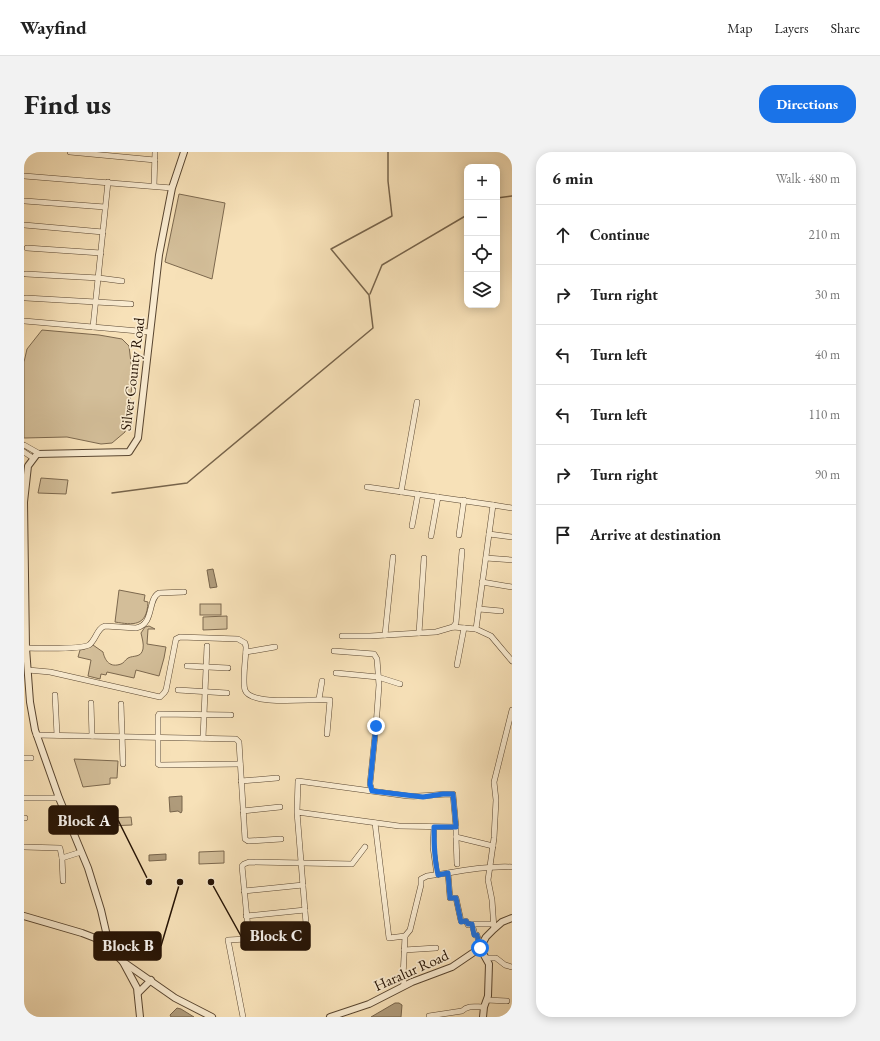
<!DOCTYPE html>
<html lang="en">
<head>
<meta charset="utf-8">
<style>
	:root { --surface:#fff; --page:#f2f2f2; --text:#222; --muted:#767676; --line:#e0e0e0; --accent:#1a73e8 }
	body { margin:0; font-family:"EB Garamond",serif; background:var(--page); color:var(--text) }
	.controls { position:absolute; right:12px; top:12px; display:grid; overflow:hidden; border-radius:8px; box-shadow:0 2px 10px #0003 }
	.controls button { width:36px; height:36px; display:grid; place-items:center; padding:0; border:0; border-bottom:1px solid var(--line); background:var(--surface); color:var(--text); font:20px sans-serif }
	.stop { position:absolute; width:12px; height:12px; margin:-9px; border:3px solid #1a73e8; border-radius:50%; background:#fff }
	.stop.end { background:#1a73e8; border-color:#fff; box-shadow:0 1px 4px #0008 }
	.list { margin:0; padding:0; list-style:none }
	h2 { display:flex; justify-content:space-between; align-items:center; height:52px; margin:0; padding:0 16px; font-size:17px }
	h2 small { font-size:13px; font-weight:400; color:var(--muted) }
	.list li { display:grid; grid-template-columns:26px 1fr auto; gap:12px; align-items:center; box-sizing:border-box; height:60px; padding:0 16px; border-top:1px solid var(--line) }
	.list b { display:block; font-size:15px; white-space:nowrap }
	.list em { font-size:13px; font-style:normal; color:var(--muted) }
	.icon { flex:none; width:22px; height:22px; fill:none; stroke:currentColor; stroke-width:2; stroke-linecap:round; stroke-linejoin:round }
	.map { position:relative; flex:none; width:488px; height:865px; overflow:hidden; border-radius:16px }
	header { display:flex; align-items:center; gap:24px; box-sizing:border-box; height:56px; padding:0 20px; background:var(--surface); border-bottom:1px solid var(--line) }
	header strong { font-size:19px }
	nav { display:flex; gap:22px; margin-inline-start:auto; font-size:14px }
	.intro { display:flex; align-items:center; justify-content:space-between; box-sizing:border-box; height:96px; padding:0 24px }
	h1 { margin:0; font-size:28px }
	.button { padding:10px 18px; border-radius:16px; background:var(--accent); color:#fff; font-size:14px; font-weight:700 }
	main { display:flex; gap:24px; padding:0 24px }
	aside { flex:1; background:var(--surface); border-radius:16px; box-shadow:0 2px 10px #0003 }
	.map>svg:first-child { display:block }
	.green { fill:#d3be99; stroke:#7c684e }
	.water { fill:#af9b7b; stroke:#77644b }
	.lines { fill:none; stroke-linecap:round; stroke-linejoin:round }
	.stream { stroke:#77644b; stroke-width:1.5 }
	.minor-casing { stroke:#594631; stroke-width:6 }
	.tertiary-casing { stroke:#594631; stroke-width:8 }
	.minor { stroke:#faecd1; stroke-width:5 }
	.tertiary { stroke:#faecd1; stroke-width:6 }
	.route { stroke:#1a73e8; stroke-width:5 }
	.labels { text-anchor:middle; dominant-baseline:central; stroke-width:3.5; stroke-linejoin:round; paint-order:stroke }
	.street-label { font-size:15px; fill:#241204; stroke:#faecd1 }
	.leader { fill:none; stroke:#241204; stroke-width:1.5 }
	.callout-dot { fill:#241204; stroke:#faecd1; stroke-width:1.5 }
	.callout { fill:#241204; stroke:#241204; stroke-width:1.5 }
	.callout-label { font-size:16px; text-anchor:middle; font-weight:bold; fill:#fff }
</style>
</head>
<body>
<header>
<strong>Wayfind</strong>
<nav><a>Map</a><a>Layers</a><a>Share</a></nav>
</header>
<div class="intro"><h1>Find us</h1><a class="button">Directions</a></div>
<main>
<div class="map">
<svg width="488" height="865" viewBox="0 0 488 865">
	<rect width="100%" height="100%" fill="#f7e1b8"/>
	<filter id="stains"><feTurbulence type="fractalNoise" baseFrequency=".005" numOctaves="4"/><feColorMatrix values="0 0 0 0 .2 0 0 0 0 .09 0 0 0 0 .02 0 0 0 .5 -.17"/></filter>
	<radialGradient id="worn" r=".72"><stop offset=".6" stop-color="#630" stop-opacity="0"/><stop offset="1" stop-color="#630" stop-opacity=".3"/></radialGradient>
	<g class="green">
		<polygon points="155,42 201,51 188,127 141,110"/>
		<polygon points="18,178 75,183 98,187 105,194 109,228 101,280 88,291 77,292 43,285 0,286 0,210 3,197"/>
		<polygon points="17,326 44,328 42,342 14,341"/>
		<path d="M95,438L121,443L120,449L124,450C123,475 109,473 91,470Z"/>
		<rect x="176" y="452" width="21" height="11"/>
		<polygon points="203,464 203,477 179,478 179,465"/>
		<path d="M125,474L131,477H124L123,492L142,495L140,506L135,524L112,518L110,526L83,520L82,523L77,522L76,527L64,524L67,508L54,505L56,498L61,497L69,493L79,500C81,509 86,516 97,512C100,511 101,508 104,506C110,503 117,506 119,497C120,492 118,486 117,481L121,475Z"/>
		<polygon points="50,607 94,609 93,626 86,626 86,632 59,635"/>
		<polygon points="107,665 108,673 84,674 84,666"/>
		<polygon points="200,699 200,711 175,712 175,700"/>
	</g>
	<g class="water">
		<polygon points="189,417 193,435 186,436 183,418"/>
		<polygon points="158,644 158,659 157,661 154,659 146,660 145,645"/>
		<polygon points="142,702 142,708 125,709 125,703"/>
		<polygon points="371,851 375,851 378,853 377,865 347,865"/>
		<polygon points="153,856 157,857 170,865 147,865 146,863"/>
	</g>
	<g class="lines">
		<g class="stream">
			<polyline points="473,46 488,44"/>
			<polyline points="346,142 358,113 443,63"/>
			<polyline points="88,341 163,331 349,176 345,143 307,97 368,64 364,29 364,0"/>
		</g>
		<g class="minor-casing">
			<g id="minor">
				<polyline points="46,0 131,8"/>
				<polyline points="0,24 148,36"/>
				<polyline points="130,34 131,0"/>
				<polyline points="1,49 81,55"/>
				<polyline points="0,73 79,80"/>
				<polyline points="3,96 77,101"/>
				<polyline points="2,122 75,126 98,129"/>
				<polyline points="2,146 107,152"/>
				<polyline points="0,169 126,180"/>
				<polyline points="69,175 84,30"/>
				<polyline points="0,293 16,302"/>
				<polyline points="0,300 9,306"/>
				<polyline points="343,335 469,353 452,477 467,484 488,509"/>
				<polyline points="377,340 393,250"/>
				<polyline points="469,353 488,356"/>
				<polyline points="388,374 394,342"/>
				<polyline points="465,382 488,385"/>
				<polyline points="435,383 440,348"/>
				<polyline points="407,384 414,345"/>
				<polyline points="462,406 488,408"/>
				<polyline points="458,430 488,435"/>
				<polyline points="455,457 477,459"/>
				<polyline points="429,475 432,471 438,399"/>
				<polyline points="395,481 400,406"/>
				<polyline points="361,483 369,405"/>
				<polyline points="318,484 346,484 412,480 429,475 452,477"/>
				<path d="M2,496C14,496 56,498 65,493C72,488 73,476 81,474L112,476C131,472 123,447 135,441L160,440"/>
				<polyline points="310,499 350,502 353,507 355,533 352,574 346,632 348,639"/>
				<polyline points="222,500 251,495"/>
				<polyline points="433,513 440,476"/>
				<polyline points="163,514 204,516"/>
				<path d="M4,518L26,520L136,545L140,541L142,538L152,487L156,485L214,487L221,491L222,495C222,506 218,529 221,538C227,555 291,546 306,548L303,582"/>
				<polyline points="312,521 354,525 376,532"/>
				<polyline points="154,538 203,541"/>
				<polyline points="31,543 33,583"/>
				<polyline points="295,547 298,529"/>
				<polyline points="67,551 68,584"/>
				<polyline points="97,552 99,612"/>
				<polyline points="207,563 135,562 134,564 134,612 136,613 216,612"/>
				<polyline points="12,583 212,587 215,590 221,687 224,689 257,687"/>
				<polyline points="179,586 183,494"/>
				<polyline points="0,606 7,606"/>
				<polyline points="217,629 253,626"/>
				<polyline points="0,646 35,646"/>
				<polyline points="219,659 256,655"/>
				<polyline points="0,666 1,666"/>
				<polyline points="351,671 365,786 381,784 379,825 380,833"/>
				<polyline points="410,675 409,695 413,723"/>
				<polyline points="432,675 432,685 469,694"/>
				<polyline points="432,685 433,712"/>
				<polyline points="0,695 36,696 38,706 57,700"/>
				<polyline points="38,706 39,729"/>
				<path d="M424,721C446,717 466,714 488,715"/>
				<polyline points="220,739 279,733"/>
				<polyline points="222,764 281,758"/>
				<polyline points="448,772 469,772"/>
				<polyline points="470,777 468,748 464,728 470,686 472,648 470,630 488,558"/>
				<polyline points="381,784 386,778 397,733 397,727 403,724 424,721 426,746 432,746 437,769 442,769 444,773 448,772 451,783 453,783 456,794"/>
				<polyline points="225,787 218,714 220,712 225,710 328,712 341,695"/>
				<polyline points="380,798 412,796"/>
				<polyline points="462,806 472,806 481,813 488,815"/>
				<polyline points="463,848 483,849"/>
				<path d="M405,864L438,859C444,853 451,855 460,855"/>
				<path d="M219,865L204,788L283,784L273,660L375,674L432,675L429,642C414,642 399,645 384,644L274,629L273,660"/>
			</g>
		</g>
		<g class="tertiary-casing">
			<g id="tertiary">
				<polyline points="0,764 58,781 71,786 86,797 98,809 151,846 188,865"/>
				<polyline points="456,796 465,812 464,844 460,855 459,865"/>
				<polyline points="86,797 77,758 64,716 35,646 11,578 6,550 2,496 0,350 4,314 13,302 105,300 114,286 135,103 148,36 160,0"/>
				<polyline points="99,810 113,836 116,865"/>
				<polyline points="114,841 127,828"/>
				<polyline points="306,865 345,852 388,830 428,815 456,796 462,785 470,777 478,770 488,766"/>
			</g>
		</g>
		<use href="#minor" class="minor"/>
		<use href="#tertiary" class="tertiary"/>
	</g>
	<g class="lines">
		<path class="route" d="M352,574L346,632L348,639L399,645L419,642H429L432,675H410C410,691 410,706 414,723L424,721L426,746H432L437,770L442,769L444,772H448L450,783H453L456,796"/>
	</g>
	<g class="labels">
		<g class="street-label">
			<text transform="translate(108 222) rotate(-83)">Silver County Road</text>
			<text transform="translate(387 818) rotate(-24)">Haralur Road</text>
		</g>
	</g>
	<path class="leader" d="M125 730L94 668M187 730L217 784M156 730L137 794"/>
	<g class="callout-dot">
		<circle cx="125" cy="730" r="4"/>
		<circle cx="187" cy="730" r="4"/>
		<circle cx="156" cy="730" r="4"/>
	</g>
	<g class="callout">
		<rect x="25" y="654" width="69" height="28" rx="4"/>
		<rect x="217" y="770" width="69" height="28" rx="4"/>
		<rect x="70" y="780" width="67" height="28" rx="4"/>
	</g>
	<g class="callout-label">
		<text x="60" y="674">Block A</text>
		<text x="252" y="789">Block C</text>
		<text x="104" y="799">Block B</text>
	</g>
	<rect width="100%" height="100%" filter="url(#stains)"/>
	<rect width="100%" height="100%" fill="url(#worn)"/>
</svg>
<div class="controls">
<button>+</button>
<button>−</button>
<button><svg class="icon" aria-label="locate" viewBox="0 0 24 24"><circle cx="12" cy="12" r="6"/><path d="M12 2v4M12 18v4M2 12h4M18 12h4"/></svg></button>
<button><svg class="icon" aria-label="layers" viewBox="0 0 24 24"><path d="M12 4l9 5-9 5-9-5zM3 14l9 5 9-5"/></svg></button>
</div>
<div class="stop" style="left:456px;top:796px"></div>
<div class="stop end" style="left:352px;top:574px"></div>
</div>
<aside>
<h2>6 min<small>Walk · 480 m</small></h2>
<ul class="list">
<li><svg class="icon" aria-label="ahead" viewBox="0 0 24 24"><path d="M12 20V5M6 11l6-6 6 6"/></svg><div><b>Continue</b></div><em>210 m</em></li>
<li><svg class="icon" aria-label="right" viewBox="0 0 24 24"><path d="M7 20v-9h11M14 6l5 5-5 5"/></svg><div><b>Turn right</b></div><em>30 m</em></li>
<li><svg class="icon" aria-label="left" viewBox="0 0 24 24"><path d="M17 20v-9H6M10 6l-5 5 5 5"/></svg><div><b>Turn left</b></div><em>40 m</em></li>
<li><svg class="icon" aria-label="left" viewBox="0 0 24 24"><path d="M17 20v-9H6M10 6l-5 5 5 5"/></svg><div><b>Turn left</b></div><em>110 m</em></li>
<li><svg class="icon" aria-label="right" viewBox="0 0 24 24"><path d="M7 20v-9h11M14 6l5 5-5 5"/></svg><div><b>Turn right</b></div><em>90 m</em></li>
<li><svg class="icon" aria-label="arrive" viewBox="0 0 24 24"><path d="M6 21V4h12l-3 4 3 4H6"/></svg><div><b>Arrive at destination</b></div></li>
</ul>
</aside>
</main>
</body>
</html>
